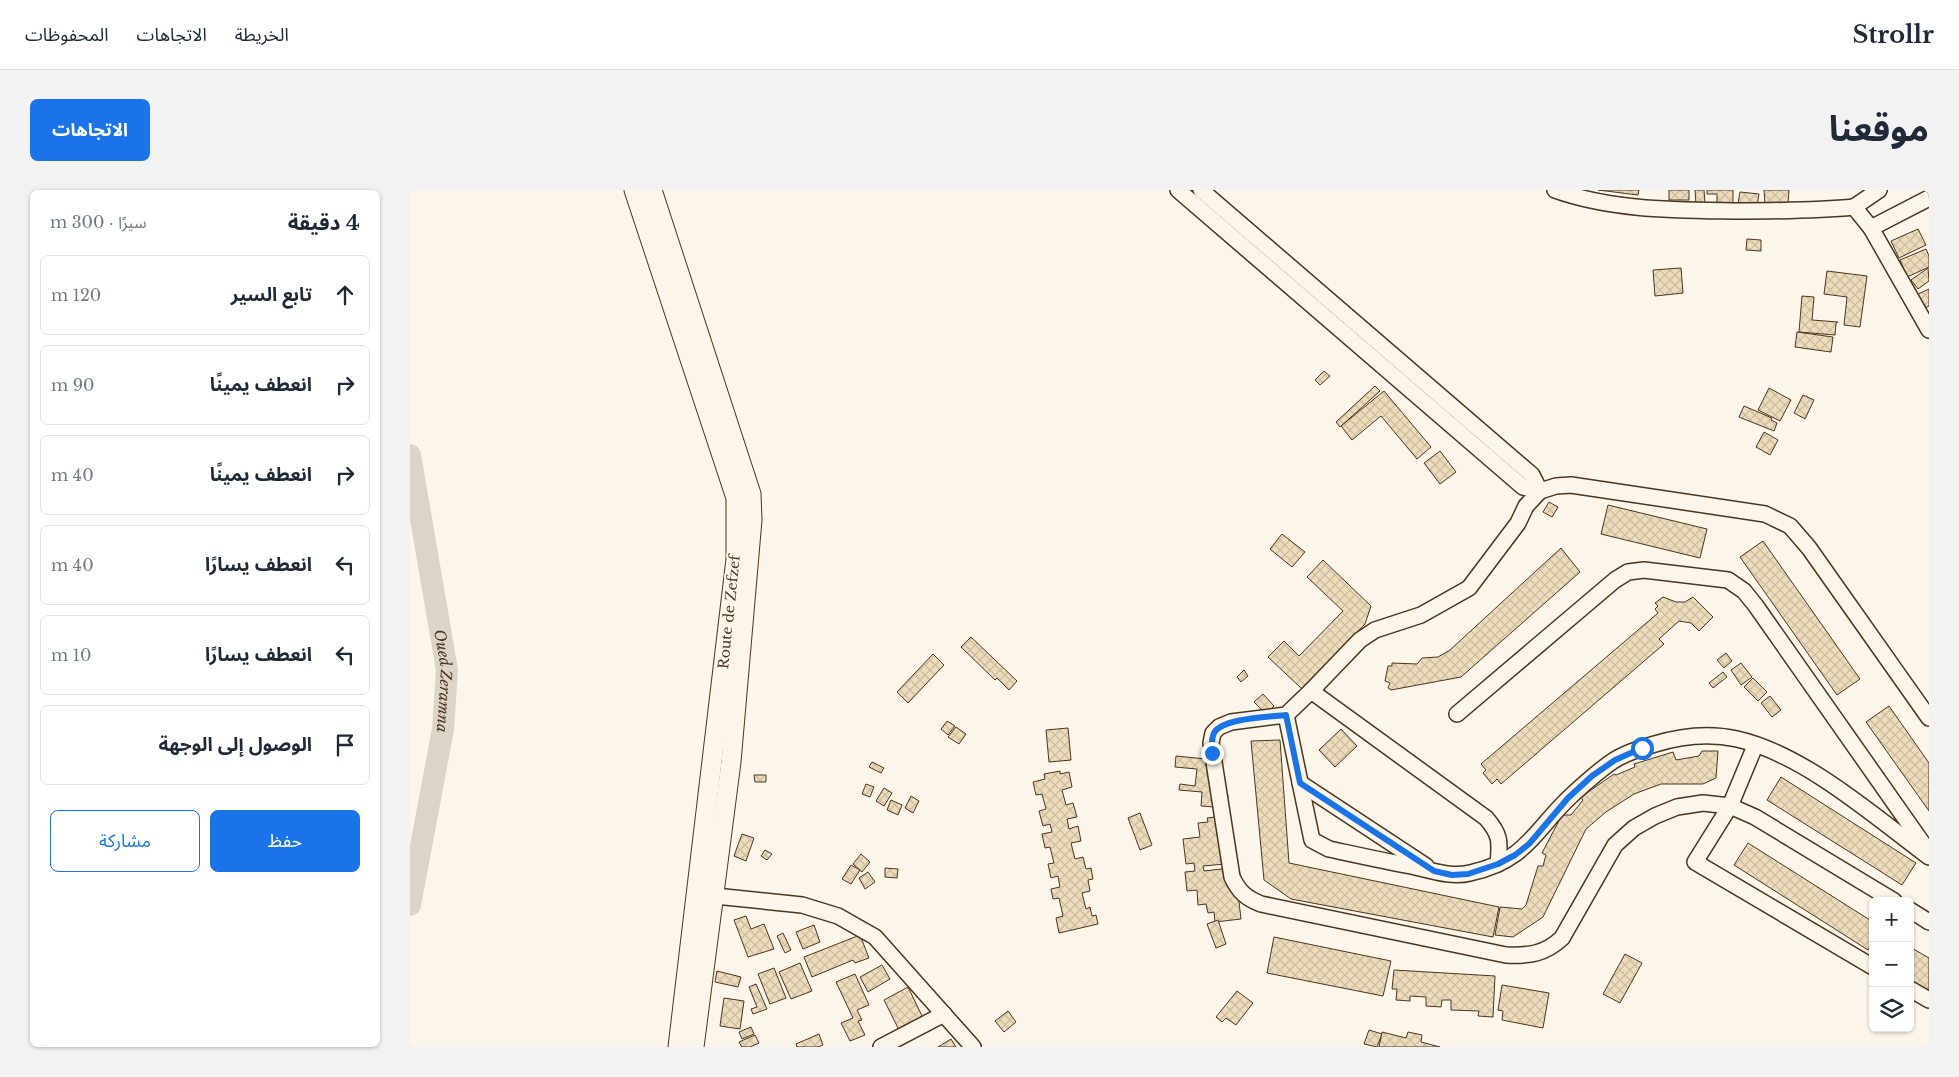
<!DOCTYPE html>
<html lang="ar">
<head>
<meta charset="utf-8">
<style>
	:root { --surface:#fff; --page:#f2f2f3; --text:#1f2937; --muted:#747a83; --line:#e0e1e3; --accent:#1a73e8 }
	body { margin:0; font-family:"Libre Baskerville","Noto Sans Arabic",serif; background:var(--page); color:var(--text); direction:rtl }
	.controls { position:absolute; right:15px; bottom:15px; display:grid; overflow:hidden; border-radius:8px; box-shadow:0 1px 4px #0004 }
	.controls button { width:45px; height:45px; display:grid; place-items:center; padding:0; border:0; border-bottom:1px solid var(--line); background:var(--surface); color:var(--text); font:25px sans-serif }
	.stop { position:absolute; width:15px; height:15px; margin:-11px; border:4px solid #1a73e8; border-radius:50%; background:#fff }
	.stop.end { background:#1a73e8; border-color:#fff; box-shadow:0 1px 5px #0008 }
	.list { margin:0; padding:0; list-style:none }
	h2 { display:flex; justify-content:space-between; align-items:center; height:65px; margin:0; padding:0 20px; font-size:21px }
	h2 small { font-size:16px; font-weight:400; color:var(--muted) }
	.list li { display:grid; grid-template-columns:32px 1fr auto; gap:15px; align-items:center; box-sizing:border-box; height:80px; margin:0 10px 10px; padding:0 10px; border:1px solid var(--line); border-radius:8px }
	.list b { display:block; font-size:19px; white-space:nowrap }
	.list em { font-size:16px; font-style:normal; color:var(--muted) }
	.actions { display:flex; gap:10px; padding:15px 20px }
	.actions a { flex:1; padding:11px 0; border:1px solid var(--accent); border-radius:8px; text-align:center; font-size:18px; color:var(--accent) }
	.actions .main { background:var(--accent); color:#fff }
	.icon { flex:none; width:28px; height:28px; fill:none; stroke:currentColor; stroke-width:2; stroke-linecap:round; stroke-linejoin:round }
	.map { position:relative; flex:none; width:1519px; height:857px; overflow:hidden; direction:ltr; border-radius:8px }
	header { display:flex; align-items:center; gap:30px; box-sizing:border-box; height:70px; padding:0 25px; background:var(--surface); border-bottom:1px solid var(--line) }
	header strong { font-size:24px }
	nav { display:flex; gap:28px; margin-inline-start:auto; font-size:18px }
	.intro { display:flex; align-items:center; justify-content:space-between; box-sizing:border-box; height:120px; padding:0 30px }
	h1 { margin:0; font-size:35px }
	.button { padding:12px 22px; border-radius:8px; background:var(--accent); color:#fff; font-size:18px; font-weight:700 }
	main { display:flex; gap:30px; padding:0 30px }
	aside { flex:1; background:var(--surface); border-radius:8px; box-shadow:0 1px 4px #0004 }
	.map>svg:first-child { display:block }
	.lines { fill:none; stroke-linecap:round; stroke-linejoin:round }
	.river { stroke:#dcd4c6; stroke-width:22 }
	.building { fill:url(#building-cross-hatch); stroke:#4a3520 }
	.minor-casing { stroke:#4a3520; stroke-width:18 }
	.major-casing { stroke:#4a3520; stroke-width:21 }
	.minor { stroke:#fbf6e9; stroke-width:15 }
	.major { stroke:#fbf6e9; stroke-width:19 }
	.route { stroke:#1a73e8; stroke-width:6 }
	.labels { text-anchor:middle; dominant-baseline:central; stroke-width:4; stroke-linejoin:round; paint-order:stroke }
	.street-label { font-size:14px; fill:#4a3520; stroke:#fbf6e9 }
	.water-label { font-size:15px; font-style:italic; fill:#4a3520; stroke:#fbf6e9 }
</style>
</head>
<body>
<header>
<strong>Strollr</strong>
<nav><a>الخريطة</a><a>الاتجاهات</a><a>المحفوظات</a></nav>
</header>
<div class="intro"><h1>موقعنا</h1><a class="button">الاتجاهات</a></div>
<main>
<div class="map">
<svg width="1519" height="857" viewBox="0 0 1519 857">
	<defs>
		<pattern id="building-cross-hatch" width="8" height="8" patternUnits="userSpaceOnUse" patternTransform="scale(1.25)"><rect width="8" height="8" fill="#ecdcbc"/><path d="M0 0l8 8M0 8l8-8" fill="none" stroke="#ccbda1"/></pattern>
	</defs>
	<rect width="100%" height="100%" fill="#fbf6e9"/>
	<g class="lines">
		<path class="river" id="s1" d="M0,265L37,480L33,539L0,715"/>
	</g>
	<g class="building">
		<polygon points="1188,0 1229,0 1228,5"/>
		<rect x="1259" y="0" width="20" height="10"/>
		<polygon points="1285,0 1294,0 1295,13 1286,14"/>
		<polygon points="1297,0 1323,0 1323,17 1307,17 1307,4 1297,4"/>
		<polygon points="1354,0 1379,0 1378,14 1355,14"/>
		<polygon points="1330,2 1349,4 1347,16 1328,13"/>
		<polygon points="1508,39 1516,55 1489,68 1481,51"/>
		<polygon points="1337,49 1351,50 1351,61 1336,60"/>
		<polygon points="1516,59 1519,66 1519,77 1497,87 1490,70"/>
		<polygon points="1271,78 1273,103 1245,106 1243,80"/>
		<polygon points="1518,78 1519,91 1508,99 1501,90"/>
		<polygon points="1417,81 1457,86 1450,137 1434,135 1437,107 1414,104"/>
		<polygon points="1519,99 1519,116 1513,119 1506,105"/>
		<polygon points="1392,106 1404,107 1402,130 1428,132 1426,133 1425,145 1389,142"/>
		<polygon points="1387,142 1423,147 1421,162 1385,157"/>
		<polygon points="914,181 920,186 910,195 905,190"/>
		<polygon points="965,196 970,201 930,237 926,232"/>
		<polygon points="1359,198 1381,210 1370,231 1348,220"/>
		<polygon points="974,201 1021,257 1007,269 971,226 942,250 931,236"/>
		<polygon points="1393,205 1404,210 1395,229 1384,223"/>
		<polygon points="1334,216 1362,228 1361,230 1367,233 1364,241 1329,227"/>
		<polygon points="1354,242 1368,250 1360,265 1346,257"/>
		<polygon points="1030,261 1046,282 1030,294 1014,273"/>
		<polygon points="1139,312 1148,317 1142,327 1133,322"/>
		<polygon points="1198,315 1297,339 1290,368 1191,344"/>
		<polygon points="872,344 895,362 882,377 860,359"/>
		<polygon points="1353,351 1450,489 1427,505 1330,367"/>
		<polygon points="1151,358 1170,382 1051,487 981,500 978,498 980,493 975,491 978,476 982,476 982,473 1007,474 1012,468 1028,467 1040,460"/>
		<polygon points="913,370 961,416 955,434 892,499 858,467 874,451 889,466 933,421 897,387"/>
		<polygon points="1253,407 1266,412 1275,412 1283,407 1303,427 1289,441 1281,433 1269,431 1249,449 1254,454 1091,594 1087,589 1082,594 1073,583 1076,580 1071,574 1248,423 1245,419 1248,416 1245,413"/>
		<polygon points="561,447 607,491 599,500 587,488 585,490 551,457"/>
		<polygon points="1316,463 1322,471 1314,478 1307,470"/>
		<polygon points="523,464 534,475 498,513 487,502"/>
		<polygon points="1331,473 1342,487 1331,495 1321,480"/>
		<polygon points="834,480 838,486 831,492 827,487"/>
		<polygon points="1313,482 1317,487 1303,498 1299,493"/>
		<polygon points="1343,488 1357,502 1348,511 1334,497"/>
		<polygon points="853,504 864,516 856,524 844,512"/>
		<polygon points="1360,506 1371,520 1362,527 1351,513"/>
		<polygon points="1479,516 1519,573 1519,621 1456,532"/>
		<polygon points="537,531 545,536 538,545 531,539"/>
		<polygon points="546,537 556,544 549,554 538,547"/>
		<polygon points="658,538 661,570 639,572 636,540"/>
		<polygon points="931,539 947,556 925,577 909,560"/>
		<polygon points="870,550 879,673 1089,717 1083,747 881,709 854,690 841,551"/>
		<polygon points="1292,561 1308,561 1306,588 1293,594 1251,594 1224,604 1196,622 1176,639 1133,727 1103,747 1085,745 1090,717 1112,719 1116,715 1128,676 1133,676 1136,665 1132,663 1152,625 1161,625 1173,610 1171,607 1204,584 1206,585 1225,577 1224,574 1263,562 1266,570 1289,566"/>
		<polygon points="766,566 806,570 803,604 818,605 817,618 791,616 792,602 769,600 770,594 785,596 787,579 765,577"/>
		<polygon points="462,572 474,578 471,583 459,577"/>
		<polygon points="650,581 650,584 659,582 662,597 652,600 656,615 663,613 667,627 657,629 659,639 668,636 671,651 661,653 665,669 673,667 676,679 681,678 683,689 678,690 680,701 672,703 676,719 680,717 682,726 686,725 688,734 649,743 646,728 653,726 649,708 643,709 641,699 650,697 648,686 641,688 638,674 644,673 640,657 635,658 632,644 642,642 640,634 633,636 629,621 636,619 632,604 626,605 623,592 635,589 634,584"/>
		<polygon points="344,585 356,585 356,592 345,592"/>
		<polygon points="1371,587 1506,673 1492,695 1357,610"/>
		<polygon points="456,594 464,597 460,607 452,604"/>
		<polygon points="474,598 482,603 474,616 466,611"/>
		<polygon points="501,606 509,611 503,623 495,618"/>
		<polygon points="481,610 492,615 488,625 477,620"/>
		<polygon points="730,623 742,655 730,660 718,628"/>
		<polygon points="820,625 826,673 793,676 794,681 820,678 821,684 830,683 831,695 827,695 831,729 805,732 804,722 798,723 796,714 788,715 787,700 777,701 775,682 785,681 784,673 776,674 773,649 790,647 788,633 798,632 797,628"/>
		<polygon points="332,644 344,648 336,671 324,666"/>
		<polygon points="1338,653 1463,732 1463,753 1458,760 1324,675"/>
		<polygon points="355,660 362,664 357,670 351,666"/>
		<polygon points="451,664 460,672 452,682 443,674"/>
		<polygon points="441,675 450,680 441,694 432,689"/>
		<polygon points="475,678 488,679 487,688 475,687"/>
		<polygon points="458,682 465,692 455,699 449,688"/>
		<polygon points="336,726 341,739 354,734 364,759 338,767 324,730"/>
		<polygon points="808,730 816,754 806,758 797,734"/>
		<polygon points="404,735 410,752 393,759 386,742"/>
		<polygon points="373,743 381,760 375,763 367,746"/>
		<polygon points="450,745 459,768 445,773 443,770 402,787 394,767"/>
		<polygon points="864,747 981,771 973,806 857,783"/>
		<polygon points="1500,757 1519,768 1519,801 1500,790"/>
		<polygon points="1215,764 1232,773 1210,813 1193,804"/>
		<polygon points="390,773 402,801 381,809 369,782"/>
		<polygon points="472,775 480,789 458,802 450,787"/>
		<polygon points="364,778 376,808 360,814 348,784"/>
		<polygon points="984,780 1085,786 1083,827 1068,826 1069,821 1041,820 1041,810 1032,810 1031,817 1016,816 1016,807 1000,806 1000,811 986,810 987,799 982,799"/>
		<polygon points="307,781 331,787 328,797 305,792"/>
		<polygon points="445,784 459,815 447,820 452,830 448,831 455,845 440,851 431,833 443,828 426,792"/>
		<polygon points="346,794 357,819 343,824 341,819 347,817 339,797"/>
		<polygon points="1092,795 1139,803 1133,838 1092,830 1093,821 1088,820"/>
		<polygon points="498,797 513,828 489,840 474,810"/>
		<polygon points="827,801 843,813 826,835 816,828 812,832 806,827"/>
		<polygon points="314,808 334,811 330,839 310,836"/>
		<polygon points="598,821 606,832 594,842 585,831"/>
		<polygon points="341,837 344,844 332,849 329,842"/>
		<polygon points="959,840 972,844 967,857 954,854"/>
		<polygon points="972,842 996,848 998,842 1012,845 1011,852 1030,857 969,857"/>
		<polygon points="409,844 413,855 408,857 387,857 386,854"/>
		<polygon points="345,845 349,853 340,857 332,857 329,852"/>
		<polygon points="541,849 546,857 528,857"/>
	</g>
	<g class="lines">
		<g class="minor-casing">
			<g id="minor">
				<polyline points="768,0 1113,297 1130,301"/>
				<polyline points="791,0 1122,285 1130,301"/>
				<path d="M1145,0C1201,20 1263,20 1322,21C1363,21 1404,21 1444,17L1461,38"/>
				<polyline points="1519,8 1461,38 1519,140"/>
				<polyline points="1444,17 1469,0"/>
				<path d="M901,501L1076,628C1091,645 1090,652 1088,674"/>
				<polyline points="1047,524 1205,390 1218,382 1234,380 1318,390 1334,401 1346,416 1518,661"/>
				<path d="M876,525L902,650L919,659C947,665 974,671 1001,676C1020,680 1041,688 1060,683C1118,670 1124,640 1162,605C1175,593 1188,581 1203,571C1215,563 1231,558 1245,554C1271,546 1300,543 1327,549C1394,564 1464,626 1519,667"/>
				<polyline points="1345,556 1320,616 1285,672 1463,777"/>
				<polyline points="890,593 1016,676"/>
				<polyline points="305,706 392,715 428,726 465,747 563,857"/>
				<path d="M1484,711L1345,627L1320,616L1293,613L1267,617L1245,626L1224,638L1205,655L1152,748C1135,764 1119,766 1096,765L851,714C836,708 829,702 822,687L801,553L803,543L809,537L821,532L876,525L901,501L950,450L965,440L1011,425L1059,398L1108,333L1116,316L1130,301L1146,296L1161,295L1355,324L1380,336L1399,358L1519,528"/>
				<polyline points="1500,720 1519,732"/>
				<polyline points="1500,799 1519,810"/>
				<polyline points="471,857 534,824"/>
			</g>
		</g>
		<g class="major-casing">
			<g id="major">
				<polyline points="224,0 326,308 326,369 268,857"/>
				<polyline points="242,0 341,304 342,330 321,572 284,857"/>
			</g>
		</g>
		<use href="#minor" class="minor"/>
		<use href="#major" class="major"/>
	</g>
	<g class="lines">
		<path class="route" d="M802,563C802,556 801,549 804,543C812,528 860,527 876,525L890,593L1024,681L1042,685L1058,684L1088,674L1105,665L1119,654L1158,608L1182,586L1205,570L1232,558"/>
	</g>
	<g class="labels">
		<g class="street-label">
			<text transform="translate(319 422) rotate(-84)">Route de Zefzef</text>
		</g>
		<g class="water-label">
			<text stroke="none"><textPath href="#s1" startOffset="229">Oued Zeramna</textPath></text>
		</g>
	</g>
</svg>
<div class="controls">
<button>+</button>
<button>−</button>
<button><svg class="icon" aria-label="layers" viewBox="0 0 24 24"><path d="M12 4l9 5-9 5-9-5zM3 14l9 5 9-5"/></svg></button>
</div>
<div class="stop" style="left:1232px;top:558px"></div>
<div class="stop end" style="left:802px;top:563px"></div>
</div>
<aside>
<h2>4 دقيقة<small>سيرًا · 300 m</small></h2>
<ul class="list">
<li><svg class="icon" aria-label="ahead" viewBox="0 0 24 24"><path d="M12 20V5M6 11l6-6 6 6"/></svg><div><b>تابع السير</b></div><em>120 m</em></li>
<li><svg class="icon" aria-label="right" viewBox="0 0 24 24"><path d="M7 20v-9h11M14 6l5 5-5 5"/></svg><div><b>انعطف يمينًا</b></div><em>90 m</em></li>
<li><svg class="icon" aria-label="right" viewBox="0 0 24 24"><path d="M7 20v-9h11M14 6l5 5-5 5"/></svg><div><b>انعطف يمينًا</b></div><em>40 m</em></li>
<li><svg class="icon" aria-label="left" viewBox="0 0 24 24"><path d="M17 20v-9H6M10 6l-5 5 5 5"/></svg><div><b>انعطف يسارًا</b></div><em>40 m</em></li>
<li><svg class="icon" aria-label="left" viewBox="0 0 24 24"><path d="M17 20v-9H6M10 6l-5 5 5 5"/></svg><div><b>انعطف يسارًا</b></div><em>10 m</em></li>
<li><svg class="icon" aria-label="arrive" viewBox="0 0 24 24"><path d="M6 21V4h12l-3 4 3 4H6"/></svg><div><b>الوصول إلى الوجهة</b></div></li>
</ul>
<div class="actions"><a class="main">حفظ</a><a>مشاركة</a></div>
</aside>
</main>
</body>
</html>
